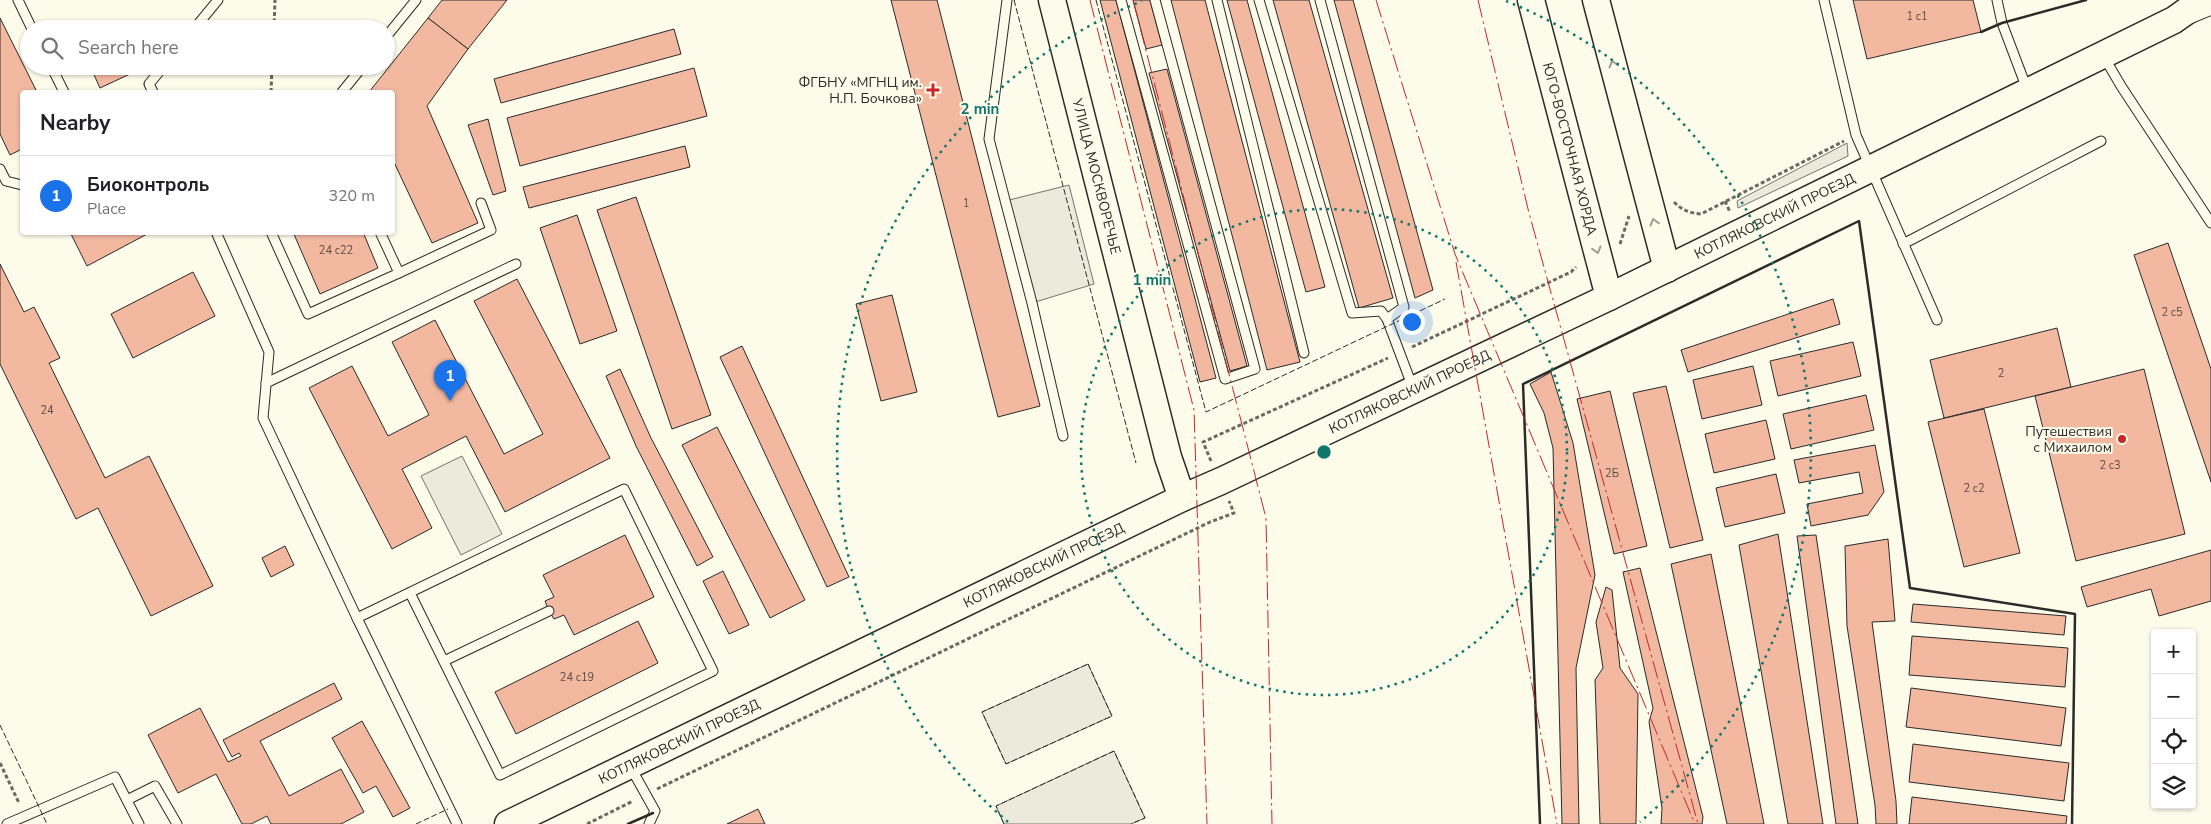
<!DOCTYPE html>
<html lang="en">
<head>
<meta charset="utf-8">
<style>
	:root { --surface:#fff; --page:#f2f2f2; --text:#202124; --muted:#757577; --line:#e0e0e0; --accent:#1a73e8 }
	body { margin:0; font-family:"Nunito Sans",sans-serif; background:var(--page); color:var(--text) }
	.controls { position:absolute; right:15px; bottom:15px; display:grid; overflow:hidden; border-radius:5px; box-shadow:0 1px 4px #0004 }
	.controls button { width:45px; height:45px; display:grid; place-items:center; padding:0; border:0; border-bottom:1px solid var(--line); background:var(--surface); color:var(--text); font:25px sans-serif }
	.you { position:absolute; left:1411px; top:321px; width:18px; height:18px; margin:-12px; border:4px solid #fff; border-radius:50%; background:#1a73e8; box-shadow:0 0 0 8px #1a73e833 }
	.badge { display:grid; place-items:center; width:32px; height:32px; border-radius:50%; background:var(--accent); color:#fff; font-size:16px; font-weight:700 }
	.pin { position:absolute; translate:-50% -41px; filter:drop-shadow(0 1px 2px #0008) }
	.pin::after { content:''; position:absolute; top:26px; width:18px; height:15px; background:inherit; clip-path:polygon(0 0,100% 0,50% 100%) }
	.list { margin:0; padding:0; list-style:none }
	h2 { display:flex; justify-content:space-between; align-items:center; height:65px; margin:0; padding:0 20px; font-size:21px }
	h2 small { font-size:16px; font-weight:400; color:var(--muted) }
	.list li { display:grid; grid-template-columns:32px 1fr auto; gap:15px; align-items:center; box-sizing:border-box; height:80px; padding:0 20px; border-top:1px solid var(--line) }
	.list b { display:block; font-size:19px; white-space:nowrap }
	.list p { margin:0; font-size:16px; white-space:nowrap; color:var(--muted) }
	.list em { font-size:16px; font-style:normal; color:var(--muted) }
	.icon { flex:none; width:28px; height:28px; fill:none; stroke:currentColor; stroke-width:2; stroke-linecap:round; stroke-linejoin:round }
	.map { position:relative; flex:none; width:2211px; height:824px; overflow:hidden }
	.search { position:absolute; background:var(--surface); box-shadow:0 1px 4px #0004; left:20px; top:20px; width:375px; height:55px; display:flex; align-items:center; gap:12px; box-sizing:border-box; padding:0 18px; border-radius:28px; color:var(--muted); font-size:19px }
	.panel { position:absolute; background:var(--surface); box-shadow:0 1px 4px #0004; left:20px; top:90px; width:375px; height:145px; border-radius:5px }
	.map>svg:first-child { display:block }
	.green { fill:#ecebdb; stroke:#74746e }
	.parking { fill:#eceadb; stroke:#74746e }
	.building { fill:#f2b8a0; stroke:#2b2b2b }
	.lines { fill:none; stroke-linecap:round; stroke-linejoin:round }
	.lane-casing { stroke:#2b2b2b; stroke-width:11 }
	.street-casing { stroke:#2b2b2b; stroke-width:21 }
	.secondary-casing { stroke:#2b2b2b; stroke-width:29 }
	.path { stroke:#6a6964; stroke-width:3; stroke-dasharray:4 2.5; stroke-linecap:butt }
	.lane { stroke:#fdfbea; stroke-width:9 }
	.street { stroke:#fdfbea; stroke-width:19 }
	.secondary { stroke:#fdfbea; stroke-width:26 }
	.fence { stroke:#2b2b2b; stroke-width:1; stroke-dasharray:6 2.5; stroke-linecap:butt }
	.wall { stroke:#2b2b2b; stroke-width:2.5 }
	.power { stroke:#c62828; stroke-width:1; stroke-dasharray:18 4 2.5 4; stroke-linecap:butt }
	.oneway { stroke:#9e9d94 }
	.ring { fill:none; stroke:#0f766e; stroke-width:2.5; stroke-dasharray:2.5 5 }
	.poi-dot { fill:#c62828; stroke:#fdfbea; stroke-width:2 }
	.labels { text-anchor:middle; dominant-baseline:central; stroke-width:4; stroke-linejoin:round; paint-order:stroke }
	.number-label { font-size:11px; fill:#5d4e48 }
	.poi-label { font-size:14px; fill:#2b2b2b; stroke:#fdfbea; text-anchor:end }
	.street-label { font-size:14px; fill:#2b2b2b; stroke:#fdfbea }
	.centre { fill:#0f766e; stroke:#fdfbea; stroke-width:2.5 }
	.ring-label { font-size:15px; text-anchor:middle; font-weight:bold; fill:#0f766e; stroke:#fdfbea; stroke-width:4; stroke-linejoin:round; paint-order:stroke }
</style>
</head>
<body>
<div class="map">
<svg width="2211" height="824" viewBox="0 0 2211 824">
	<rect width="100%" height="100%" fill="#fdfbea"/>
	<g class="green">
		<polygon points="1847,143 1848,156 1738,208 1737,201"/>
		<polygon points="1088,664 1112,716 1006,764 982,712"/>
		<polygon points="1114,751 1145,818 1131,824 1004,824 996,806"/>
	</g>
	<g class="parking">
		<polygon points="1069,185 1094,284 1032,303 1005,201"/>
		<polygon points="462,456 502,534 461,555 421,476"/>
	</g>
	<g class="building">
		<polygon points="442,0 507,0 468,49 428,18"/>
		<polygon points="891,0 937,0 1040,406 998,417"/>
		<polygon points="1100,0 1116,0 1216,378 1200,382"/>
		<polygon points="1133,0 1150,0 1162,45 1146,49"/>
		<polygon points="1171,0 1205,0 1300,362 1267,370"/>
		<polygon points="1227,0 1247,0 1325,287 1306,292"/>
		<polygon points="1273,0 1309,0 1393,298 1359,308"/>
		<polygon points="1334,0 1353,0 1433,290 1415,298"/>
		<polygon points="1853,0 1973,0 1981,32 1867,59"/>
		<polygon points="0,18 37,92 22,92 22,149 10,155 0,134"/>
		<polygon points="428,18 468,49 427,106 478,223 432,243 392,158 392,92 369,92"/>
		<polygon points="674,29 681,54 501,103 494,79"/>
		<polygon points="90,66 126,66 130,74 100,88"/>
		<polygon points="694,68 707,116 520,166 507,118"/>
		<polygon points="1167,69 1247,366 1230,371 1149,73"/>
		<polygon points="488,119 506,191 493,195 468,125"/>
		<polygon points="685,146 690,167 529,208 523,187"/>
		<polygon points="636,197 711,415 672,429 597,210"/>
		<polygon points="577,215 617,331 580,344 540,228"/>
		<polygon points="70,232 151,232 87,266"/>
		<polygon points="293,232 363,232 378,268 320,294"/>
		<polygon points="2168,243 2211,369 2211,482 2134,255"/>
		<polygon points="0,264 24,312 34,307 60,358 49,363 105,478 149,456 213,586 151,616 98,508 76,519 0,364"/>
		<polygon points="193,272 215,316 133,358 111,314"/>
		<polygon points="517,279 610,458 505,512 466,436 402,469 432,528 392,549 309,388 352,366 388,436 429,415 392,342 435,320 504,454 543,434 474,301"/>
		<polygon points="892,295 917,392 881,401 856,304"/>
		<polygon points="1833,299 1840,324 1688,372 1681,350"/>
		<polygon points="2057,328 2071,387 1944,418 1930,360"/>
		<polygon points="1853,342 1861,376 1778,396 1770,361"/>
		<polygon points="742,346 849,577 827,587 720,357"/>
		<polygon points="1753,366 1762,405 1702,419 1693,380"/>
		<polygon points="620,369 651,438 713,557 697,566 636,446 606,376"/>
		<polygon points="2144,369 2185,534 2076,561 2035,396"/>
		<polygon points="1551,372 1573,443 1595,575 1576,668 1579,824 1562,824 1553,448 1544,413 1530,384"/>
		<polygon points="1666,386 1703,540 1670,548 1633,393"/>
		<polygon points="1610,391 1647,546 1614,554 1577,399"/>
		<polygon points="1866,395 1874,430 1791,449 1783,414"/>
		<polygon points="1984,409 2020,553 1964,567 1928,422"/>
		<polygon points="1766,420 1775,459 1714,473 1705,434"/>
		<polygon points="717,427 805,600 770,618 682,445"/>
		<polygon points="1875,445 1884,492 1868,515 1811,526 1807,504 1863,493 1859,472 1799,483 1794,460"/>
		<polygon points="1776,474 1785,513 1725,527 1716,488"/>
		<polygon points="1778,534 1823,824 1788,824 1739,545"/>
		<polygon points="625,535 654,597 574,635 564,615 554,619 549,611 545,601 554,597 543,575"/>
		<polygon points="1816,535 1858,824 1836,824 1797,536"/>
		<polygon points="1888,539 1895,621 1872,622 1896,801 1897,824 1876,824 1875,805 1847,626 1845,546"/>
		<polygon points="285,546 294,565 271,577 262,558"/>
		<polygon points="2211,550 2211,601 2159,616 2151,589 2087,607 2081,587"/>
		<polygon points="1711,554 1764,824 1727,824 1671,564"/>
		<polygon points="1640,568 1703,817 1702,824 1661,824 1662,808 1649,722 1653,708 1623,572"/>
		<polygon points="723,571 749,625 729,634 703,581"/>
		<polygon points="1606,587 1612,590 1620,668 1638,694 1636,824 1600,824 1595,680 1603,668 1596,622"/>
		<polygon points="1913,604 2066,616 2064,635 1911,622"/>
		<polygon points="638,621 658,663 516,734 495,692"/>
		<polygon points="1912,636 2068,648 2065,687 1909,675"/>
		<polygon points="334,683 342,699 260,741 289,796 341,769 364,812 341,824 271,824 267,816 251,824 242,824 216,774 178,793 148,735 200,708 228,762 241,756 239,753 232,757 223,740"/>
		<polygon points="1911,688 2066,708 2061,746 1906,727"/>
		<polygon points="362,721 410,808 393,817 376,786 363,793 332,738"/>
		<polygon points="1913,744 2069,763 2064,801 1909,782"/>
		<polygon points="1912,797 2067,816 2066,824 1909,824"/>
		<polygon points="758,809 765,824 727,824"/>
	</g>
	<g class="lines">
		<g class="lane-casing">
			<g id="lane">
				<polyline points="18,0 32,29"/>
				<polyline points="1007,0 989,139 1032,303 1063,436"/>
				<polyline points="1121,0 1225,379 1255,369 1155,0"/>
				<polyline points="1217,0 1304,353"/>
				<polyline points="1259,0 1352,313 1381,311 1387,319 1413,388"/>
				<polyline points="1320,0 1404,307 1387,319"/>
				<polyline points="1824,0 1856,135 1937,320"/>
				<polyline points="1997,0 2002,23 2027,89"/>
				<polyline points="194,29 218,0"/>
				<polyline points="386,37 416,0"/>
				<polyline points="2104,57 2121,86 2211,223"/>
				<polyline points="51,66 64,92"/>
				<polyline points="153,92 149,84 164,66"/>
				<polyline points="342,92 363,66"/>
				<polyline points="0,169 6,181 22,185"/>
				<polyline points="216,232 269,352 263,418 357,618"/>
				<polyline points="271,232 308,314 399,273 380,232"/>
				<polyline points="1903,244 2101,141"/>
				<polyline points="399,273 491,230 481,203"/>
				<polyline points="266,383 516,264"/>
				<path d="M410,593L500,775L713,671L624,489C535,532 446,575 357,618L457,824"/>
				<polyline points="444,661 549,611"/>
				<polyline points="631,768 655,811 649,824"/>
				<polyline points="127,800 155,786 177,824"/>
				<polyline points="7,824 115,777 139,824"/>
			</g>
		</g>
		<g class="street-casing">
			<polyline id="street" points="2184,16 2211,5"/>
		</g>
		<g class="secondary-casing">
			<g id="secondary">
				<path id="s1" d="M1052,0L1168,457L1182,498"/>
				<path id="s2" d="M1531,0L1609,297"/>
				<polyline points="1596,0 1667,269"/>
				<path id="s3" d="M508,824L1182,498L1221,481L1609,297L2174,20L2191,8L2196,0"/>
			</g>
		</g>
		<g class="path">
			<polyline points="274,29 275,0"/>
			<polyline points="271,92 272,66"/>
			<polyline points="1725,201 1730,212"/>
			<path d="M1674,202C1682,210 1689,213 1701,214L1844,141"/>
			<polyline points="1620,244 1629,216"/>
			<polyline points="1412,347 1571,272 1576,267"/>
			<polyline points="1211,461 1203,442 1388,358"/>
			<polyline points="0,763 19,803"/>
			<polyline points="657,789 1210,522 1234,513 1229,501"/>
			<polyline points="587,824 633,801"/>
		</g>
		<use href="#lane" class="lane"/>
		<use href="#street" class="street"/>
		<use href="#secondary" class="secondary"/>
		<g class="fence">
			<polyline points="1014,0 1136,463"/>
			<polyline points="1096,0 1206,412 1445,299"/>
			<polygon points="1088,664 1112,716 1006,764 982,712"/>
			<polyline points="0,725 47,824"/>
			<polyline points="416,824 448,809"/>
			<polyline points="1004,824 996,806 1114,751 1145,818 1131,824"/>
		</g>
		<g class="wall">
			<polyline points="1981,32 2002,23 2086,0"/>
			<polyline points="628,824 653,813"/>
			<polyline points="1540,824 1523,384 1859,221 1910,588 2075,614 2072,824"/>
		</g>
		<g class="power">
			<polyline points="1090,0 1194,410 1207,824"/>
			<polyline points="1133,0 1266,518 1272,824"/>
			<polyline points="1376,0 1455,254 1695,824"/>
			<polyline points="1478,0 1529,213 1698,824"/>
			<polyline points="1456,262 1557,824"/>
		</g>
	</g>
	<defs><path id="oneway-chevron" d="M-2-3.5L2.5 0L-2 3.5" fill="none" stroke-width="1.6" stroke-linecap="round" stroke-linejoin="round" transform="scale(1.25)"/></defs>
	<g class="oneway">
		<use href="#oneway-chevron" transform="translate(1613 64) rotate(-105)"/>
		<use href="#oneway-chevron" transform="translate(1654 222) rotate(-105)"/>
		<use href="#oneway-chevron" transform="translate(1597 250) rotate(75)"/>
	</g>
	<g class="ring">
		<circle cx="1324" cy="452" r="243"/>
		<path d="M1008 822A486 486 0 0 1 1142 1M1506 1A486 486 0 0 1 1640 822"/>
	</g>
	<g class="poi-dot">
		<path d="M930.5 82.5h5v5h5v5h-5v5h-5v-5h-5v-5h5z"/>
		<circle cx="2122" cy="439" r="5"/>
	</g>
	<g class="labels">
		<g class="number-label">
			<text x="1917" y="16">1 с1</text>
			<text x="966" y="203">1</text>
			<text x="336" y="250">24 с22</text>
			<text x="2172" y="312">2 с5</text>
			<text x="2001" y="373">2</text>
			<text x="47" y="410">24</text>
			<text x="2110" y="465">2 с3</text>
			<text x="1612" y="473">2Б</text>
			<text x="1974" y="488">2 с2</text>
			<text x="577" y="677">24 с19</text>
		</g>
		<g class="poi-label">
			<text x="922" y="82">ФГБНУ «МГНЦ им.<tspan x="922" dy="16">Н.П. Бочкова»</tspan></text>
			<text x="2112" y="431">Путешествия<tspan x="2112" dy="16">с Михаилом</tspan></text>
		</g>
		<g class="street-label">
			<text stroke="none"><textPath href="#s2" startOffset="154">ЮГО-ВОСТОЧНАЯ ХОРДА</textPath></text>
			<text stroke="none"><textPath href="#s1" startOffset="182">УЛИЦА МОСКВОРЕЧЬЕ</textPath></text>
			<text stroke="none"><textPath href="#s3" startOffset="1405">КОТЛЯКОВСКИЙ ПРОЕЗД</textPath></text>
			<text stroke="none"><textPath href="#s3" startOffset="1000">КОТЛЯКОВСКИЙ ПРОЕЗД</textPath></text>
			<text stroke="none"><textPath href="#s3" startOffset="595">КОТЛЯКОВСКИЙ ПРОЕЗД</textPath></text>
			<text stroke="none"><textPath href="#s3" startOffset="190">КОТЛЯКОВСКИЙ ПРОЕЗД</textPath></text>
		</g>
	</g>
	<circle cx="1324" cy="452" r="8" class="centre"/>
	<g class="ring-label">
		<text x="980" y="114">2 min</text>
		<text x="1152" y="285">1 min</text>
	</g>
</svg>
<div class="controls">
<button>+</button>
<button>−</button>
<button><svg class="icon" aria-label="locate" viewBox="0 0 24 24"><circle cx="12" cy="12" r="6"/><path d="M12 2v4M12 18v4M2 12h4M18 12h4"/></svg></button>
<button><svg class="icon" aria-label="layers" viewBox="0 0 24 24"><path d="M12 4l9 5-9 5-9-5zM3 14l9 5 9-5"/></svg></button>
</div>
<div class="you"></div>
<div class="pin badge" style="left:450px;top:401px">1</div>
<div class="search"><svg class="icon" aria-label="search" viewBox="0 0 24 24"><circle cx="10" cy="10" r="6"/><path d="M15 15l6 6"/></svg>Search here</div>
<section class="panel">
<h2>Nearby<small></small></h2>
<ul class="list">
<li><span class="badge">1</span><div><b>Биоконтроль</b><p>Place</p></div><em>320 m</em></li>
</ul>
</section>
</div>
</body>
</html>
